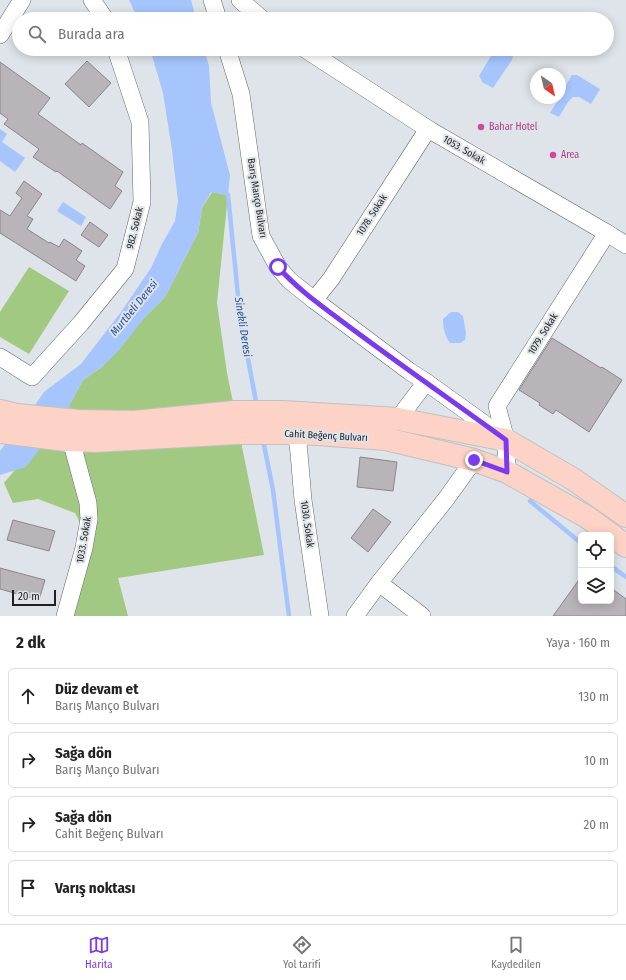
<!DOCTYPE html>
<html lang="tr">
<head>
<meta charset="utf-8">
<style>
	:root { --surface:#fff; --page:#f6f6f6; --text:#222; --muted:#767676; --line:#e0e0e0; --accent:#7c3aed }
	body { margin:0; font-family:"Fira Sans Condensed",sans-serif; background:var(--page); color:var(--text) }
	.controls { position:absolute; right:12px; bottom:12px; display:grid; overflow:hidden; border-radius:6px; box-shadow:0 2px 10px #0003 }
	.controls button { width:36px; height:36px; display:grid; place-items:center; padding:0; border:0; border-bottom:1px solid var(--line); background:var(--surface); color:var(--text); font:20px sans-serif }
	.compass { position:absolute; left:530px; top:68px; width:36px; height:36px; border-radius:50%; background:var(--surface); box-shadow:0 2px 10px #0003; rotate:146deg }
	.scale { position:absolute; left:12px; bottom:10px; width:44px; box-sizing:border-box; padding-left:4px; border:2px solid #1e2022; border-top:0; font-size:11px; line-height:14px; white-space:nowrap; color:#1e2022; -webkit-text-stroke:3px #dee4e9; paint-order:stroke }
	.stop { position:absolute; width:12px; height:12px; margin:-9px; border:3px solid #7c3aed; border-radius:50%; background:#fff }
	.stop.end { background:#7c3aed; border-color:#fff; box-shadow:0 1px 4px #0008 }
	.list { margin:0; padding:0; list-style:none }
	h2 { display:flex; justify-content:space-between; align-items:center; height:52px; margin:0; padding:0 16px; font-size:17px }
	h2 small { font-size:13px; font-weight:400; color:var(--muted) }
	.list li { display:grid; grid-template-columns:26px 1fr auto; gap:12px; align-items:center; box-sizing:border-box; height:56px; margin:0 8px 8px; padding:0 8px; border:1px solid var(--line); border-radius:6px }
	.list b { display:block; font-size:15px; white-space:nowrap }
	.list p { margin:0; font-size:13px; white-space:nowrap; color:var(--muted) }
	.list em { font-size:13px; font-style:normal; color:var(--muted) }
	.icon { flex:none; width:22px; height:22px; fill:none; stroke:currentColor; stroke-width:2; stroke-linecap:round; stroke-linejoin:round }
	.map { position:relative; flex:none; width:626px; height:616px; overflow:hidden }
	.search { position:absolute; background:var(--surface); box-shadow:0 2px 10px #0003; left:12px; right:12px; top:12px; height:44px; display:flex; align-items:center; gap:10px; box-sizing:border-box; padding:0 14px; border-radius:22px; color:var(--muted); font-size:15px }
	.sheet { height:308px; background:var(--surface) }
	nav { display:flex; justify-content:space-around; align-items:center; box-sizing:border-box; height:56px; border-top:1px solid var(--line); background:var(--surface); font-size:11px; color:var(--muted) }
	nav a { display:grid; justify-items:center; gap:2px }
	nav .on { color:var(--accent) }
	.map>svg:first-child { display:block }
	.green { fill:#a2c982 }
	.water { fill:#a6c5fc }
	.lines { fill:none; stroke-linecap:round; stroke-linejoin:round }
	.stream { stroke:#a6c5fc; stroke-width:4.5 }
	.building { fill:#b8b4ba; stroke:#8b868c }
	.minor-casing { stroke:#64686d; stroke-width:18 }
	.major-casing { stroke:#c0c1c1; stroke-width:24 }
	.minor { stroke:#fff; stroke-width:17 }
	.major { stroke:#fed3c7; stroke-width:22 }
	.route { stroke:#7c3aed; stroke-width:5 }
	.hotel-dot { fill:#d1479c; stroke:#dee4e9; stroke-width:1.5 }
	.labels { text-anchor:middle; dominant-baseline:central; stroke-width:4; stroke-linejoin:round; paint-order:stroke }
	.hotel-label { font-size:10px; fill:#b23c85; stroke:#dee4e9; text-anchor:start }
	.street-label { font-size:10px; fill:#1e2022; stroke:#dee4e9 }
	.water-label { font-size:11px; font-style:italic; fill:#244d9b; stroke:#dee4e9 }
</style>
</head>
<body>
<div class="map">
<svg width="626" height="616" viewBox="0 0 626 616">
	<rect width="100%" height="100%" fill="#dee4e9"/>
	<g class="green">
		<polygon points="212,192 228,195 217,303 227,373 264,555 118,578 128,616 73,616 88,539 75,513 38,499 13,503 4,483 70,404 83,380 102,367 145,317 165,297 198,233 202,208"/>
		<polygon points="29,267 69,291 29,354 0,337 0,312"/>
	</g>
	<g class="water">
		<polygon points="129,0 191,0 196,19 138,19"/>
		<polygon points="150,49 204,49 209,66 211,103 230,175 228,195 211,192 202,208 198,233 165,297 145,317 120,349 102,367 83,380 70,404 70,409 26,467 0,475 0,451 33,408 44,392 81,364 121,312 151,268 162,244 175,221 178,201 172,150 163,93"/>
		<polygon points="495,49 507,49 513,56 512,60 493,88 482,82 481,79 479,76"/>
		<polygon points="572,75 577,75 600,89 591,104 579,97 573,97 568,102 559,117 550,113 559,98 560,98 560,95"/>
		<polygon points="0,129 7,134 2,142 25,158 15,172 0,161"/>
		<polygon points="63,202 86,217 81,226 57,211"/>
		<path d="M451,312H458L463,316L466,333L465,340L460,343H450C445,336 443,328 443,319Z"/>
	</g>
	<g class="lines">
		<g class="stream">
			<polyline points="225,191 228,195 240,316 257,407"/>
			<polyline points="263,440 273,490 289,616"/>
			<polyline points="530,501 581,543"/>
			<polyline points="611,566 626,577"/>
		</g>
	</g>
	<g class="building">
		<polygon points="87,61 111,83 89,107 65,84"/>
		<polygon points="0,62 50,98 38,114 81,145 82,143 123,172 115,186 122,191 110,209 57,171 56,172 33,157 39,149 4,124 8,119 0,113"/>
		<polygon points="24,181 42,194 27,216 33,219 27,229 49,243 50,242 59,247 64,239 82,251 76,260 85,266 76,281 0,233 0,210 10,216 22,198 16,193"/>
		<polygon points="90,222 108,235 99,247 81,235"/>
		<polygon points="552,338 601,368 602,367 622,380 589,432 556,410 553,414 539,405 540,403 519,390"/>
		<polygon points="360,457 397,462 393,491 357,487"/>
		<polygon points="373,509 391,522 368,552 351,538"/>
		<polygon points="13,520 55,531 49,551 7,540"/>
		<polygon points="0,568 45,580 39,600 0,589"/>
		<polygon points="581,577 581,601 611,601 611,588 626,599 626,616 553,616"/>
	</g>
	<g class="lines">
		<g class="minor-casing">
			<g id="minor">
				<polyline points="92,0 105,19"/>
				<polyline points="212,0 218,19"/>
				<polyline points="240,0 262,19"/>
				<polyline points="0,35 22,0"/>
				<polyline points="227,49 241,94 261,236 278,267 289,280 314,300 409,371 426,382 504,438"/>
				<polyline points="305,49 428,129 607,233 626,245"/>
				<polyline points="314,300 331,279 428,129"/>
				<polyline points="0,357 32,377 81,323 125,269 142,202 140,122 116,49"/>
				<polyline points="398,419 426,382"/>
				<polyline points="303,433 298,445 299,453 303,500 320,616"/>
				<polyline points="507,472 506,440 497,406 607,233"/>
				<polyline points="379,583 422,616"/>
				<polyline points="65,616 84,548 89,519 88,503 71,440"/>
				<polyline points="355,616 379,583 446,499 474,460"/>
			</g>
		</g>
		<g class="major-casing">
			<g id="major">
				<polyline points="0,411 17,415 78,421 134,422 235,412 283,412 398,419 506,440 573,479 626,516"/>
				<polyline points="0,432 66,440 95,441 236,433 303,433 386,439 474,460 507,472 587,517 626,546"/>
			</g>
		</g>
		<use href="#minor" class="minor"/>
		<use href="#major" class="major"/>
	</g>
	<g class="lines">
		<path class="route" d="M278,267C300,292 329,311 355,331C405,368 455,403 506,440L507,472L474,460"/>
	</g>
	<g class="hotel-dot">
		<circle cx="481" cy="127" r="4"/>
		<circle cx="553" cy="155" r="4"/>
	</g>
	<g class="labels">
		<g class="hotel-label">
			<text x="489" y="127">Bahar Hotel</text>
			<text x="561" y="155">Area</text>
		</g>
		<g class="street-label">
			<text transform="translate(464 150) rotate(30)">1053. Sokak</text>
			<text transform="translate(257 198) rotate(81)">Barış Manço Bulvarı</text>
			<text transform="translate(372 215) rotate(-57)">1078. Sokak</text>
			<text transform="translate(135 228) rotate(-76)">982. Sokak</text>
			<text transform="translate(543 334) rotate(-58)">1079. Sokak</text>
			<text transform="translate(326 436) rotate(3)">Cahit Beğenç Bulvarı</text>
			<text transform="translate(307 524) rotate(82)">1030. Sokak</text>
			<text transform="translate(84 540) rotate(-80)">1033. Sokak</text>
		</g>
		<g class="water-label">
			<text transform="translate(134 308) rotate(-51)">Murtbeli Deresi</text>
			<text transform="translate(243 327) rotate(81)">Sinekli Deresi</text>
		</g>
	</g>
</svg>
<div class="controls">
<button><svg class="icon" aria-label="locate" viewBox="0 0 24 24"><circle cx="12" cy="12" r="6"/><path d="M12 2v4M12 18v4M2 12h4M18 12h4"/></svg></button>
<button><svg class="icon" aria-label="layers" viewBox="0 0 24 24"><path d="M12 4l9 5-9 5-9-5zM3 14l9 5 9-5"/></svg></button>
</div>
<svg class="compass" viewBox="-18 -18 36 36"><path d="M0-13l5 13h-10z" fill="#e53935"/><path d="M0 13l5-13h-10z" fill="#767676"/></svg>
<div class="scale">20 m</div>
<div class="stop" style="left:278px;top:267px"></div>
<div class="stop end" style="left:474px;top:460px"></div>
<div class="search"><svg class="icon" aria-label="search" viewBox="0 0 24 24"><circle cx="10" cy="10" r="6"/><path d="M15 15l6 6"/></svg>Burada ara</div>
</div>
<section class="sheet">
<h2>2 dk<small>Yaya · 160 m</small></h2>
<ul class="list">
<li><svg class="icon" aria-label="ahead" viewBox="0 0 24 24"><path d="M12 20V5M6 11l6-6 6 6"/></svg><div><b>Düz devam et</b><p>Barış Manço Bulvarı</p></div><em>130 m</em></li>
<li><svg class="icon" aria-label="right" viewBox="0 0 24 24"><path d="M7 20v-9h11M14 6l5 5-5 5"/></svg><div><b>Sağa dön</b><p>Barış Manço Bulvarı</p></div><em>10 m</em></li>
<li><svg class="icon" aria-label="right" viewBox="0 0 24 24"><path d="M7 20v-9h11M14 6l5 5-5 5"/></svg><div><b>Sağa dön</b><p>Cahit Beğenç Bulvarı</p></div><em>20 m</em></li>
<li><svg class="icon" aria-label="arrive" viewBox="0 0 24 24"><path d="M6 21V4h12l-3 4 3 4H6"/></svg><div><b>Varış noktası</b></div></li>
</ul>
</section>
<nav>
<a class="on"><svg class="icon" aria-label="map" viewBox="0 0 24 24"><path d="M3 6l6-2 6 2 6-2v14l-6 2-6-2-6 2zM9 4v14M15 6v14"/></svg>Harita</a>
<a><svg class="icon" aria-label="directions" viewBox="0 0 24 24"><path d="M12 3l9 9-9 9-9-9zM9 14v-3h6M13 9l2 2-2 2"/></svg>Yol tarifi</a>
<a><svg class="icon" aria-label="saved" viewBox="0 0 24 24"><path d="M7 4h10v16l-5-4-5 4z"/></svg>Kaydedilen</a>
</nav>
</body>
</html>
